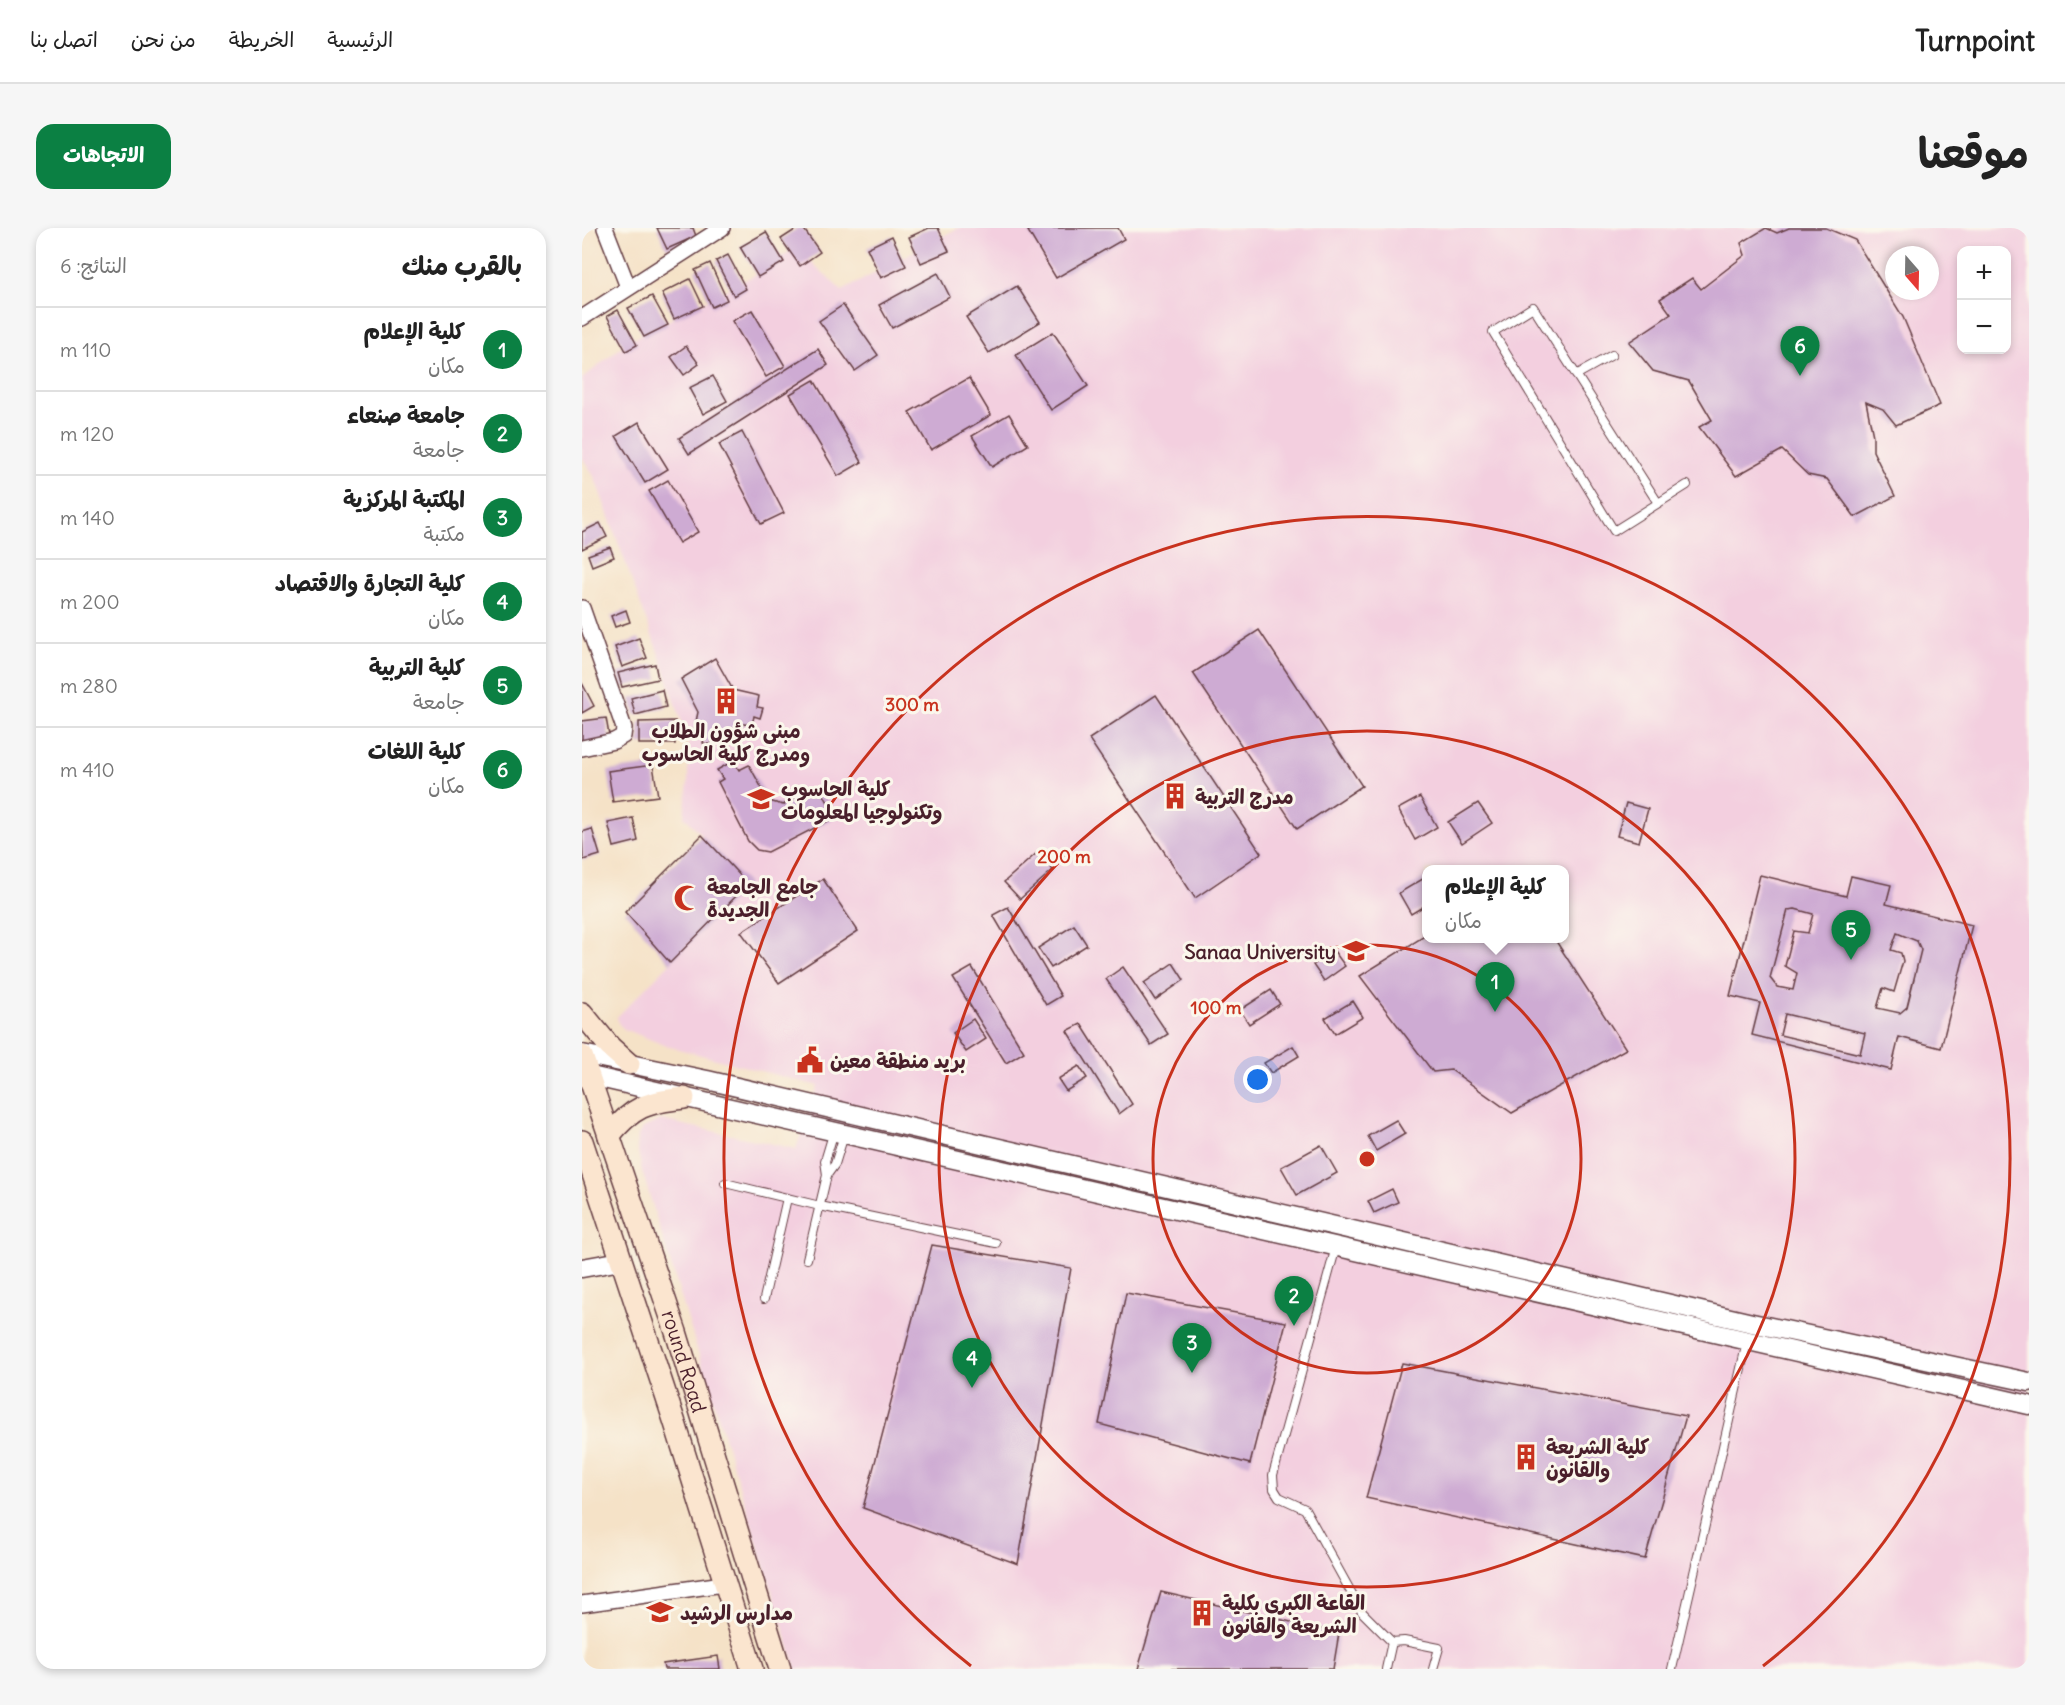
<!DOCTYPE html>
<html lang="ar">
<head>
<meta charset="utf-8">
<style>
	:root { --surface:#fff; --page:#f6f6f6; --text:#222; --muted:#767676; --line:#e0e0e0; --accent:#0b8043 }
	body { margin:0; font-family:Delius,"Playpen Sans Arabic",sans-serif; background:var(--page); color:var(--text); direction:rtl }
	.controls { position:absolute; right:18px; top:18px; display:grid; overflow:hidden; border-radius:12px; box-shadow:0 3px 9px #0003 }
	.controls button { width:54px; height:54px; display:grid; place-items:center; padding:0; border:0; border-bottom:2px solid var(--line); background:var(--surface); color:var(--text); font:30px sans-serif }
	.compass { position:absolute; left:1303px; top:18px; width:54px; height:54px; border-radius:50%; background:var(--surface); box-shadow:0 3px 9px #0003; rotate:160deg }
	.you { position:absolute; left:676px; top:852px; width:21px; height:21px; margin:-15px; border:4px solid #fff; border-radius:50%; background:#1a73e8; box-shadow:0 0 0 9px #1a73e833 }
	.badge { display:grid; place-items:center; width:39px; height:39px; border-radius:50%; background:var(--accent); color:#fff; font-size:20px; font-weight:700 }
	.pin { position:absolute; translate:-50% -50px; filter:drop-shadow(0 2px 3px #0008) }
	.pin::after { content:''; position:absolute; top:32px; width:21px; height:18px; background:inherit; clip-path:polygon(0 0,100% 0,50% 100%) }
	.popup { position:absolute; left:840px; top:637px; width:147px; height:78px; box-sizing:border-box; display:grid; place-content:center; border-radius:12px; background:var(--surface); filter:drop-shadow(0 2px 4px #0005); font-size:20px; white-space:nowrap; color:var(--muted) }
	.popup b { font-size:22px; color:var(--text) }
	.popup::after { content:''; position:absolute; left:50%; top:100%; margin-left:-12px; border:12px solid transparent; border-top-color:var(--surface) }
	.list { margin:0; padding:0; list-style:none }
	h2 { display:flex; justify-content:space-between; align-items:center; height:78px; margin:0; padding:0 24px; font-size:26px }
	h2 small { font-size:20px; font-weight:400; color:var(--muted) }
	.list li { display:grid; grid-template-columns:39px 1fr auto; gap:18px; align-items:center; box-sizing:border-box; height:84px; padding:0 24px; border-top:2px solid var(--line) }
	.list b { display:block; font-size:22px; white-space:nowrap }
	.list p { margin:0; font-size:20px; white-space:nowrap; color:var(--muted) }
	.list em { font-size:20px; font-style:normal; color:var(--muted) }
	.map { position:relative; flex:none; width:1447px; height:1441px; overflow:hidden; direction:ltr; border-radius:18px }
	header { display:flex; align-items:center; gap:36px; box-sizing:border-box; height:84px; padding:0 30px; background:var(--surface); border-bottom:2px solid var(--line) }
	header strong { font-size:28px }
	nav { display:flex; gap:33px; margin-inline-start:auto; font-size:21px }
	.intro { display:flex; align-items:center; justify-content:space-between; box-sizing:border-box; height:144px; padding:0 36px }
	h1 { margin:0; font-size:42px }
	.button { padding:15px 27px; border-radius:18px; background:var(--accent); color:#fff; font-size:21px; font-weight:700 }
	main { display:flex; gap:36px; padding:0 36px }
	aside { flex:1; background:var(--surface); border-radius:18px; box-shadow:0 3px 9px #0003 }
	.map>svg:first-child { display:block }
	.built { fill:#f3cfdf; fill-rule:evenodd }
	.building { fill:#ceabd3; fill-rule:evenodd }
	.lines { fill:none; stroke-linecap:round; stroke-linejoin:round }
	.service-casing { stroke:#643c42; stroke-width:10 }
	.minor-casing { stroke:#643c42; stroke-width:18 }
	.tertiary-casing { stroke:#643c42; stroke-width:21 }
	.secondary-casing { stroke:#643c42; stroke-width:24 }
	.service { stroke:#fff; stroke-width:8 }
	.minor { stroke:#fff; stroke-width:15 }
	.tertiary { stroke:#fff; stroke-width:18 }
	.secondary { stroke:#fbe5cf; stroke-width:21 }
	.ring { fill:none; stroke:#c8321e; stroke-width:3 }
	.labels { text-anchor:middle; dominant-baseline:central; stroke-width:6; stroke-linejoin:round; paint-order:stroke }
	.poi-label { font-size:20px; font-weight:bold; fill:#4a1f2b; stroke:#fbf7ec; text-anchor:start }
	.street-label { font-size:20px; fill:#4a1f2b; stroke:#fbf7ec }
	.centre { fill:#c8321e; stroke:#fbf7ec; stroke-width:3 }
	.ring-label { font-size:18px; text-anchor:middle; font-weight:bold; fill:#c8321e; stroke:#fbf7ec; stroke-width:6; stroke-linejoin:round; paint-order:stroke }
</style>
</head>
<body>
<header>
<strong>Turnpoint</strong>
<nav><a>الرئيسية</a><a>الخريطة</a><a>من نحن</a><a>اتصل بنا</a></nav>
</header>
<div class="intro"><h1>موقعنا</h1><a class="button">الاتجاهات</a></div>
<main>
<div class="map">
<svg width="1447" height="1441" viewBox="0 0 1447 1441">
	<rect width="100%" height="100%" fill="#fbf7ec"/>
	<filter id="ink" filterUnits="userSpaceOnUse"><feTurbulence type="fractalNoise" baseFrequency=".0167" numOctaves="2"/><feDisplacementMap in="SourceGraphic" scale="12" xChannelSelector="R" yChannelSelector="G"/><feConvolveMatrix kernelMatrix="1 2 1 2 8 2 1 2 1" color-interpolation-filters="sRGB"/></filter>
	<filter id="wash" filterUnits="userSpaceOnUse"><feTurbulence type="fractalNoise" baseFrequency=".008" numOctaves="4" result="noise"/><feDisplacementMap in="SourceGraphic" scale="24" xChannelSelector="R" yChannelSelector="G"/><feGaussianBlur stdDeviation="1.35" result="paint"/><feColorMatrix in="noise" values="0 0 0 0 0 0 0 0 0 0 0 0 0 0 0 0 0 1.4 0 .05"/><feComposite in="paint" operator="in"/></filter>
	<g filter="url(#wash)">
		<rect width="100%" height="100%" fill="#f5e2c7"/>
		<path class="built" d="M376,0H1447V1441H214L60,943L55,919L56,907L61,900L79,892L214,921L236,858L85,818L42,801L36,795L35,789L166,656L102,588L106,554V514L85,449L12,248L0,229V151L44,115L180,43L214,19L260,63ZM1380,22H1424V122H1380ZM1312,27H1348V63H1312ZM844,642H982V710H844Z"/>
		<g id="blocks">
			<g class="building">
				<polygon points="75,0 111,0 114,8 85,21"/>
				<polygon points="216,0 221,0 238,24 218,38 199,11"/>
				<polygon points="347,0 356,0 367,23 339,35 327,9"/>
				<polygon points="451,0 536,0 542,11 474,50 446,3"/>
				<polygon points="1184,0 1195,5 1207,0 1244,0 1273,12 1321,89 1358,177 1314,197 1301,181 1284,174 1291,208 1291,223 1313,268 1273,289 1245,251 1226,247 1200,222 1154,248 1117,199 1130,192 1107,153 1071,143 1047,114 1089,86 1078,71 1110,50 1119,61 1163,27 1159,15"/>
				<polygon points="184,4 202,34 176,49 158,19"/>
				<polygon points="310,8 324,38 299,50 285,20"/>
				<polygon points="146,27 164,61 152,68 134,33"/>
				<polygon points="128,35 145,72 130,79 113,42"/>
				<polygon points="356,45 368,69 310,100 297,77"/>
				<polygon points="108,51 121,78 92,91 80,65"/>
				<polygon points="435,58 458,94 407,125 384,89"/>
				<polygon points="70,68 86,97 62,109 46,80"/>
				<polygon points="261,77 296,127 273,143 237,93"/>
				<polygon points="36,82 55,117 44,123 25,88"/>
				<polygon points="170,82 203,138 184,149 150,93"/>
				<polygon points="471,104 506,158 469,182 434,127"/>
				<polygon points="104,118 117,136 102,147 89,129"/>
				<polygon points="236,121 246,137 107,226 97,210"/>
				<polygon points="131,148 145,173 121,186 107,160"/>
				<polygon points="387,150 409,187 349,222 327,184"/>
				<polygon points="232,152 280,234 256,248 208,166"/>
				<polygon points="427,186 446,217 410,239 390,208"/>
				<polygon points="57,194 86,241 63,255 34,208"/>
				<polygon points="160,204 202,285 179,296 137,216"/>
				<polygon points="86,252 116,304 97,315 67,263"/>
				<polygon points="18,295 25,309 0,321 0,304"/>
				<polygon points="28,319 32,329 10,338 6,327"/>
				<polygon points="44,382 48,394 33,399 29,388"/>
				<polygon points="677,402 780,558 715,601 611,445"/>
				<polygon points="57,410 65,430 40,439 33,419"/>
				<polygon points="133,430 151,462 177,468 175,479 181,480 178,490 172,488 170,497 162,496 158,498 159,502 147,508 146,505 142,507 140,515 130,513 129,517 121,515 122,511 111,508 116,484 99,451"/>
				<polygon points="73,436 76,451 40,459 36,445"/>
				<polygon points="0,455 12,478 0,485"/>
				<polygon points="80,462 84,479 53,487 49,470"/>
				<polygon points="574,467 679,625 613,670 507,511"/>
				<polygon points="24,490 29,518 0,522 0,493"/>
				<polygon points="93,493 93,516 57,516 57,494"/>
				<polygon points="151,533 157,542 167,537 187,573 201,577 237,558 254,589 186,624 175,622 166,613 136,554 141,551 135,542"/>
				<polygon points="71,537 76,568 31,574 26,543"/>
				<polygon points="838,569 855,599 833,612 816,581"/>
				<polygon points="896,575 910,595 880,615 866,594"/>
				<polygon points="1044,575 1066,581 1057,614 1035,608"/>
				<polygon points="51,590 56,613 32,619 26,595"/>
				<polygon points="10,601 18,627 1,632 0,604"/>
				<polygon points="120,607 166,656 88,735 43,684"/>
				<polygon points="456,624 471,642 438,671 422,654"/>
				<path d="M1178,647L1264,668L1269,648L1309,657L1304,676L1390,697L1359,820L1317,809L1309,842L1170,807L1178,775L1148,768ZM1213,681L1231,686L1226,705L1212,703L1203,738L1215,745L1211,762L1195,759L1188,750L1206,682ZM1315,705L1335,713L1339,722L1325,779L1318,785L1295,780L1301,760L1312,764L1321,733L1319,725L1309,722ZM1203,786L1283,805L1278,826L1198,807Z"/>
				<polygon points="844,649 844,677 829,686 817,665"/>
				<polygon points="241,651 276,703 197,755 159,704"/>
				<polygon points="426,679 479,768 464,777 411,687"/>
				<polygon points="492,697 505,717 469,740 456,720"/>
				<polygon points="844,707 844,710 972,710 1044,821 930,885 869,842 851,844 778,748"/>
				<polygon points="752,723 763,738 742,753 731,737"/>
				<polygon points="591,735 602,752 573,772 562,755"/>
				<polygon points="390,739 442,824 424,835 371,750"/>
				<polygon points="541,739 586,806 569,817 524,751"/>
				<polygon points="689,762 698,776 667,796 658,782"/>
				<polygon points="771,773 781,789 753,806 743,790"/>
				<polygon points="391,791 404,811 384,824 371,805"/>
				<polygon points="499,796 550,876 537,886 485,803"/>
				<polygon points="711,818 717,828 689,845 682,835"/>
				<polygon points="497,838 505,850 484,863 476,851"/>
				<polygon points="814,892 823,906 794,923 786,908"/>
				<polygon points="739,917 755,945 715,967 699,939"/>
				<polygon points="810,961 816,974 792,985 786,973"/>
				<polygon points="350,1017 489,1040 436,1336 281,1280"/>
				<polygon points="544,1065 704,1094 668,1236 517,1196"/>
				<polygon points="820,1135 1104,1188 1063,1331 784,1270"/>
				<polygon points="579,1364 757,1405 751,1441 556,1441"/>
				<polygon points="136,1428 138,1441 82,1441 81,1436"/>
			</g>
		</g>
	</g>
	<g filter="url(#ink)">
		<use href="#blocks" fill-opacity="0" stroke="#643c42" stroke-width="1.5"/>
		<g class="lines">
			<g class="service-casing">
				<g id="service">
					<polyline points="994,147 1030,127"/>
					<polyline points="1076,275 951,79 911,104 1032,303 1105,257"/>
					<polyline points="245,947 243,933 252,903"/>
					<polyline points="143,955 238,978 414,1015"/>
					<polyline points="754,1019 691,1247 692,1261 697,1269 723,1281 780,1384 810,1414 822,1413 857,1420 851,1441"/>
					<polyline points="225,1031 245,947 253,936 262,907"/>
					<polyline points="182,1071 205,970"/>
					<polyline points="804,1441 810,1414"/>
					<polyline points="1090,1441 1165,1114"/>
				</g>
			</g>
			<g class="minor-casing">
				<g id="minor">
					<polyline points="23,0 46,59"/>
					<polyline points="0,90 140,0"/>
					<polyline points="0,380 42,500 41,508 32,513 0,520"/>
					<polyline points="0,1376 141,1356"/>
				</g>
			</g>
			<g class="tertiary-casing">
				<g id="tertiary">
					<polyline points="0,826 125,852 1170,1095 1447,1154"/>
					<polyline points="0,846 1447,1177"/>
					<polyline points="0,1040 39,1033"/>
				</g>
			</g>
			<g class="secondary-casing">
				<g id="secondary">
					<polyline points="0,785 28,819 47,836"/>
					<path id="s1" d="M0,828L94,1104L198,1441"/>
					<path d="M27,908C50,879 65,874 102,870"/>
					<polyline points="0,913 92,1192 170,1441"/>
				</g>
			</g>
			<use href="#service" class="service"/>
			<use href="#minor" class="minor"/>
			<use href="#tertiary" class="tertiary"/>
			<use href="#secondary" class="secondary"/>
		</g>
	</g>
	<g class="ring">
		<circle cx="785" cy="931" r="214"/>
		<circle cx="785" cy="931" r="428"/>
		<path d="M389 1438A643 643 0 1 1 1181 1438"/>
	</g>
	<defs>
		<g id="building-bare" transform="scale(2.07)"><path d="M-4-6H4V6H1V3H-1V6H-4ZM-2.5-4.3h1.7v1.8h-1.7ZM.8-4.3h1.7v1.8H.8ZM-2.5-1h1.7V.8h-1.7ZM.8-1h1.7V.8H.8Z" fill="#c8321e" stroke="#fbf7ec" stroke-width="2.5" paint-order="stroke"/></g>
		<g id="university-bare" transform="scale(2.07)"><path d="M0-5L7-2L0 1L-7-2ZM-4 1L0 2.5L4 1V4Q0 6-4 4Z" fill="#c8321e" stroke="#fbf7ec" stroke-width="2.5" paint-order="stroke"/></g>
		<g id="mosque-bare" transform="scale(2.07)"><path d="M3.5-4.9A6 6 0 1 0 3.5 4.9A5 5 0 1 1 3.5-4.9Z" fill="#c8321e" stroke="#fbf7ec" stroke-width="2.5" paint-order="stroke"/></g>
		<g id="civic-bare" transform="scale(2.07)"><path d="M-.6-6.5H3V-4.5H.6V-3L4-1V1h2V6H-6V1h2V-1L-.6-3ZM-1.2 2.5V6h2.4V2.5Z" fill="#c8321e" stroke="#fbf7ec" stroke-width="2.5" paint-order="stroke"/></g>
		<g id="school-bare" transform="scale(2.07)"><path d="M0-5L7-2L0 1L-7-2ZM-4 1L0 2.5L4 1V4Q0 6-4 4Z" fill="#c8321e" stroke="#fbf7ec" stroke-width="2.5" paint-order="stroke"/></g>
	</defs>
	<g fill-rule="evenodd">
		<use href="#building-bare" x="144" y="473"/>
		<use href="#building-bare" x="593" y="568"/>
		<use href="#university-bare" x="179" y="571"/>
		<use href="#mosque-bare" x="105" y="670"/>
		<use href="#university-bare" x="774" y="723"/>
		<use href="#civic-bare" x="228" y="832"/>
		<use href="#building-bare" x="944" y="1229"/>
		<use href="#school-bare" x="78" y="1384"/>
		<use href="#building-bare" x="620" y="1385"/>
	</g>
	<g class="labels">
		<g class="poi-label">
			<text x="144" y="502" text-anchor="middle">مبنى شؤون الطلاب<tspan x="144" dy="23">ومدرج كلية الحاسوب</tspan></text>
			<text x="199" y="560">كلية الحاسوب<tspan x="199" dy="23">وتكنولوجيا المعلومات</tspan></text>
			<text x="613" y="568">مدرج التربية</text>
			<text x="125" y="658">جامع الجامعة<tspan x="125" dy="23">الجديدة</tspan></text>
			<text x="754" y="723" text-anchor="end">Sanaa University</text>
			<text x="248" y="832">بريد منطقة معين</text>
			<text x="964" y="1218">كلية الشريعة<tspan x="964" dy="23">والقانون</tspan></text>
			<text x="640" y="1374">القاعة الكبرى بكلية<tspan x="640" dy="23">الشريعة والقانون</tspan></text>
			<text x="98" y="1384">مدارس الرشيد</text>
		</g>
		<g class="street-label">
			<text stroke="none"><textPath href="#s1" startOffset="322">round Road</textPath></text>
		</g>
	</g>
	<circle cx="785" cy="931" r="9" class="centre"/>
	<g class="ring-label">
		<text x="330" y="483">300 m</text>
		<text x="482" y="635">200 m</text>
		<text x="634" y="786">100 m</text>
	</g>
</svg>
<div class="controls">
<button>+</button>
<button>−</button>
</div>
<svg class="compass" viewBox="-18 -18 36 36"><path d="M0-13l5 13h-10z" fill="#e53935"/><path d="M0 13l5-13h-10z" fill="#767676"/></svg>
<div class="you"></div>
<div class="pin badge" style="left:913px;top:784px">1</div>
<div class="popup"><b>كلية الإعلام</b>مكان</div>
<div class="pin badge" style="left:712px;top:1098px">2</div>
<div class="pin badge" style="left:610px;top:1145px">3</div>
<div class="pin badge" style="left:390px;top:1160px">4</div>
<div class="pin badge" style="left:1269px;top:732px">5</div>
<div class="pin badge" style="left:1218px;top:148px">6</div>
</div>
<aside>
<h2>بالقرب منك<small>النتائج: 6</small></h2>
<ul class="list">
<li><span class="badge">1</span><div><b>كلية الإعلام</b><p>مكان</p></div><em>110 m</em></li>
<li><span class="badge">2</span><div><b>جامعة صنعاء</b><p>جامعة</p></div><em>120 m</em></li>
<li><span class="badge">3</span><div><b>المكتبة المركزية</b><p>مكتبة</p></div><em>140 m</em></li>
<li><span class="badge">4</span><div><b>كلية التجارة والاقتصاد</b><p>مكان</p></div><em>200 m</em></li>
<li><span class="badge">5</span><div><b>كلية التربية</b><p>جامعة</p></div><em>280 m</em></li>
<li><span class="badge">6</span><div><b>كلية اللغات</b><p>مكان</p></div><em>410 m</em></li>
</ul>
</aside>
</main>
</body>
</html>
